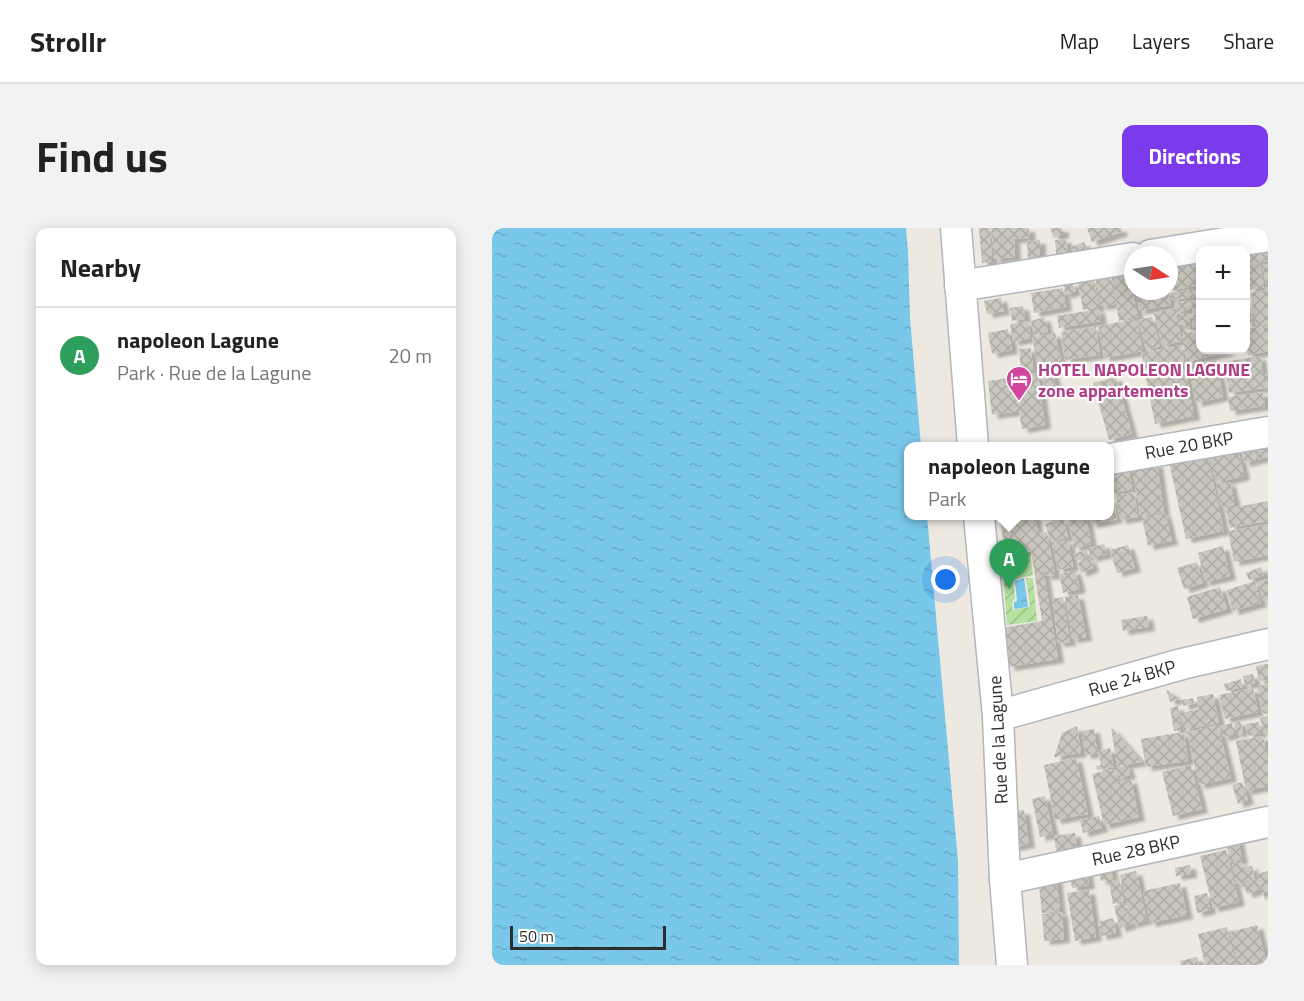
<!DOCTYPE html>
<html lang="en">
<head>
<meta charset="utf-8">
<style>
	:root { --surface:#fff; --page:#f2f2f2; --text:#222; --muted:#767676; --line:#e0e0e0; --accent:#7c3aed }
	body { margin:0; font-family:"Titillium Web",sans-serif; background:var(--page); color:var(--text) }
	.controls { position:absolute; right:18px; top:18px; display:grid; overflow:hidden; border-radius:12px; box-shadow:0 3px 15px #0003 }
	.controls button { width:54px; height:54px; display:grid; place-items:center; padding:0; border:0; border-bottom:2px solid var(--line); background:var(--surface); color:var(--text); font:30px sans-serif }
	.compass { position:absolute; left:632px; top:18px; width:54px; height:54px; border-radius:50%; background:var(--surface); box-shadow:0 3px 15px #0003; rotate:102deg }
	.scale { position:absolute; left:18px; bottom:15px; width:156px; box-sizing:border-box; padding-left:6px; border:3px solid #2d2d2d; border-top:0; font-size:16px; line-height:21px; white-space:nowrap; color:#2d2d2d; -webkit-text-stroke:4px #fff; paint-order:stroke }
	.you { position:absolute; left:454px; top:352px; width:21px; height:21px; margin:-15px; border:4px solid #fff; border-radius:50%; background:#1a73e8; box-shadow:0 0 0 9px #1a73e833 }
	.badge { display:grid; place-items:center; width:39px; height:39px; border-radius:50%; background:var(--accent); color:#fff; font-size:20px; font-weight:700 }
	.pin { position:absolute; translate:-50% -50px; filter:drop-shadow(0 2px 3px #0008) }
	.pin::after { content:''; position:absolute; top:32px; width:21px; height:18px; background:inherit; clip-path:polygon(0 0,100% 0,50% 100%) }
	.popup { position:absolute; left:412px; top:214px; width:210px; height:78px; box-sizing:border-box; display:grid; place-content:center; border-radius:12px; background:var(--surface); filter:drop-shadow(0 2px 4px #0005); font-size:20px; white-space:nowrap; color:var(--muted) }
	.popup b { font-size:22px; color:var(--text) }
	.popup::after { content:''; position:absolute; left:50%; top:100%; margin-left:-12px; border:12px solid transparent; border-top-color:var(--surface) }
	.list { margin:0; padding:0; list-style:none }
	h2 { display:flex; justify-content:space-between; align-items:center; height:78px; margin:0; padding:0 24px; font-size:26px }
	h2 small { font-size:20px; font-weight:400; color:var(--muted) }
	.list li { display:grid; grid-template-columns:39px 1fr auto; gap:18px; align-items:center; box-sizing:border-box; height:96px; padding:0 24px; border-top:2px solid var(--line) }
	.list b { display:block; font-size:22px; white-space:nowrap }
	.list p { margin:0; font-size:20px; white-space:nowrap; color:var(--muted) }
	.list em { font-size:20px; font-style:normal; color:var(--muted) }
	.map { position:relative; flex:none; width:776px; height:737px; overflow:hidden; border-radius:12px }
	header { display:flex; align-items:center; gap:36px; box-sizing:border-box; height:84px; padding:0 30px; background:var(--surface); border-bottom:2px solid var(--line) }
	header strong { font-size:28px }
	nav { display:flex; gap:33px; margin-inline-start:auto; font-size:21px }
	.intro { display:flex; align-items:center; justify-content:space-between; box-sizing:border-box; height:144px; padding:0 36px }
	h1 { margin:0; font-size:42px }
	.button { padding:15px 27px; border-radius:12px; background:var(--accent); color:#fff; font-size:21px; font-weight:700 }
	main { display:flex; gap:36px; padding:0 36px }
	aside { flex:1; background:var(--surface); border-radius:12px; box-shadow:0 3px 15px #0003 }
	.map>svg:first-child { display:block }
	.garden { fill:url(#garden-furrows) }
	.water { fill:url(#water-ripples) }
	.building { fill:url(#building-cross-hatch); filter:url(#shadow) }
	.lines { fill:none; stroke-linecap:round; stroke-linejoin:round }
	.minor-casing { stroke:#b3b6bf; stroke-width:33 }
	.minor { stroke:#fff; stroke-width:30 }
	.labels { text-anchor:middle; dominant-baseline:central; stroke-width:4.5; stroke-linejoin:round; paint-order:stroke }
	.hotel-label { font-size:18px; font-weight:bold; fill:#b23c85; stroke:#fff; text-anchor:start }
	.street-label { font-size:18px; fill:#2d2d2d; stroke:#fff }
</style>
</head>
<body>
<header>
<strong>Strollr</strong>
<nav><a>Map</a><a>Layers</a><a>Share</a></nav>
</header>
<div class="intro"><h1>Find us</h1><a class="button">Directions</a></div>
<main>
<aside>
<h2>Nearby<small></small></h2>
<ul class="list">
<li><span class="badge" style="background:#2e9e5b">A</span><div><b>napoleon Lagune</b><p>Park · Rue de la Lagune</p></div><em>20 m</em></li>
</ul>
</aside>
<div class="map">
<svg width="776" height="737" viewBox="0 0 776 737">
	<defs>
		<pattern id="garden-furrows" width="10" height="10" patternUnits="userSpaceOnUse" patternTransform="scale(1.5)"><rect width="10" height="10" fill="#b4e0a0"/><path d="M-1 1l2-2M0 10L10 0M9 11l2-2" fill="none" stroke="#9bc08a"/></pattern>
		<pattern id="water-ripples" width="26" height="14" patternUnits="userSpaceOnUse" patternTransform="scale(1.5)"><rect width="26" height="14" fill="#79c7e9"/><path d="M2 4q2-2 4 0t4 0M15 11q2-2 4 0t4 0" fill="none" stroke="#69abc8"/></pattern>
		<pattern id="building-cross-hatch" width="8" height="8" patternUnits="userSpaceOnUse" patternTransform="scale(1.5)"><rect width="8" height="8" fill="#c9c6be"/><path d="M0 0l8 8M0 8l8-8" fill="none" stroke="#adaaa4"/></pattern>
		<filter id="shadow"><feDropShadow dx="6" dy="4" stdDeviation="1.5" flood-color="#0004"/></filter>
	</defs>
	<rect width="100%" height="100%" fill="#ede8e0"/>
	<polygon class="garden" points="538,324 541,347 521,352 523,371 521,372 520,382 538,379 534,350 541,350 545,393 515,397 510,328"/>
	<g class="water">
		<polygon points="0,0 414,0 416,23 418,90 429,218 416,218 416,288 435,288 466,633 467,737 0,737"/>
		<polygon points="532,350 536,379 522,381 522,374 525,373 523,353"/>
	</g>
	<g class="building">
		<polygon points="487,0 498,0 500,33 490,35"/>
		<polygon points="499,0 537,0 538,10 522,11 523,29 502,31"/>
		<polygon points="558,0 570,0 572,5 562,10"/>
		<polygon points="595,0 629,0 630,4 600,14"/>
		<polygon points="574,11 577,33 565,34 563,12"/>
		<polygon points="548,12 548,34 536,35 535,13"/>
		<polygon points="592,14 596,24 583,29 579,19"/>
		<polygon points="776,17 776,33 768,35 772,59 758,62 754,36 754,22"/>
		<polygon points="708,30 708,57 678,63 677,36"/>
		<polygon points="776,36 776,56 774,56 770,37"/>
		<polygon points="637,43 646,89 627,93 619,46"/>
		<polygon points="617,47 623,76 609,78 603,50"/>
		<polygon points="602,51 607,79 591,82 586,54"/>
		<polygon points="580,54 584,63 573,67 572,57"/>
		<polygon points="773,59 776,59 776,96 769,97 774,118 771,99 776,98 776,123 756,128 754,117 754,101 764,99 759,65 773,62"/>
		<polygon points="571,60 574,79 542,85 539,65"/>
		<polygon points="700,61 702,69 680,72 679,65"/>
		<polygon points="754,61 755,61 761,95 754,97"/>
		<polygon points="644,63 677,63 679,77 647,83"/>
		<polygon points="509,70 512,83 495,86 492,73"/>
		<polygon points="696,72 698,81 684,85 690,113 670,118 662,85 683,80 682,76"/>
		<polygon points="708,72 708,89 701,90 699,73"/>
		<polygon points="531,78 533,91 520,93 518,80"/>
		<polygon points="607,81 609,93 567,100 565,88"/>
		<polygon points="697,85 699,100 687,96 687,86"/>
		<polygon points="552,89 556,104 542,108 539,93"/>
		<polygon points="660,89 668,118 654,122 646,92"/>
		<polygon points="644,91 651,123 612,130 606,98"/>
		<polygon points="700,91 708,91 708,104 700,101"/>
		<polygon points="536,93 539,110 521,114 518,96"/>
		<polygon points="604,99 608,127 573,132 569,104"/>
		<polygon points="516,101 520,122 500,126 496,105"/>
		<polygon points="690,102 708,106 708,122 735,122 735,124 694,134"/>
		<polygon points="563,105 569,132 546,138 540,110"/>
		<polygon points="689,117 702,188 663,196 649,125"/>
		<polygon points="539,120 541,142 529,143 527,121"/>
		<polygon points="768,128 773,160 737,165 732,134"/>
		<polygon points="724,132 731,169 704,175 696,137"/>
		<polygon points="560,141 564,159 553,162 549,143"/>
		<polygon points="773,145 776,145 776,165 774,165"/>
		<polygon points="546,146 553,197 530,201 527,183 500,187 496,153"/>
		<polygon points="624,149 640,206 617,212 601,155"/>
		<polygon points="771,164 773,178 738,183 736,169"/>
		<polygon points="745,216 752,248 724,255 716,223"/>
		<polygon points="748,217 776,217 776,229 752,235"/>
		<polygon points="715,226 732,303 694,311 677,234"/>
		<polygon points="665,235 672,284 648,288 640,239"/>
		<polygon points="636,238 641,261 618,266 618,242"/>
		<polygon points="738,254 743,277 729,280 724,257"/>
		<polygon points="642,264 646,289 628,292 624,267"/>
		<polygon points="621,270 625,291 599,296 597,288 618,288 618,271"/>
		<polygon points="776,273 776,293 738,300 734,281"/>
		<polygon points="673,285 680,313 656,318 650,290"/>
		<polygon points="507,288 543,288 546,305 555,304 563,347 554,348 548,321 566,431 517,439 510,400 550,393 539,323 514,327"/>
		<polygon points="553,288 569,288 569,289 554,291"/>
		<polygon points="576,288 594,288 599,316 582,320"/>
		<polygon points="571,291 576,309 559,314 553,296"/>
		<polygon points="776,296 776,327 742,334 736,303"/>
		<polygon points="576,312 581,339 566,342 560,315"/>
		<polygon points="612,316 615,326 599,330 596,320"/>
		<polygon points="636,317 643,340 625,345 618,322"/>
		<polygon points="731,318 738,348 713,354 706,325"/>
		<polygon points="594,322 597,328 585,333 582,326"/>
		<polygon points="598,330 601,340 589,345 586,335"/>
		<polygon points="705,334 711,355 692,361 685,340"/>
		<polygon points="769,339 772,347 757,352 754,345"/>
		<polygon points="583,342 588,361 571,365 567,346"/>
		<polygon points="776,352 776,372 771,373 766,355"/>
		<polygon points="763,353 769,375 741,383 735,362"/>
		<polygon points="728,359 735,381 701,391 695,369"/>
		<polygon points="586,367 594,409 580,411 573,369"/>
		<polygon points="571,369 578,414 566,415 560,371"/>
		<polygon points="655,388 657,399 631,403 629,392"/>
		<polygon points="776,436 776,452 767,453 764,438"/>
		<polygon points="761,446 763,455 753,457 751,448"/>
		<polygon points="749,451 751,459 734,463 732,456"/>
		<polygon points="776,456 776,485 771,486 765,458"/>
		<polygon points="761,460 766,484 733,491 727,467"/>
		<polygon points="674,461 687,471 678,474"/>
		<polygon points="721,466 727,495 692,502 688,485 707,481 705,469"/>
		<polygon points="701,470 702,475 691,478 690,472"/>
		<polygon points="686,478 689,502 682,503 678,480"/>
		<polygon points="776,488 776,505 772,506 768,490"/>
		<polygon points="748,493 751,504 744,506 742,495"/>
		<polygon points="767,494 769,505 756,508 754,496"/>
		<polygon points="740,495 742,506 731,509 728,498"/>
		<polygon points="726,497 739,550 707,557 695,504"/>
		<polygon points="585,498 589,525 562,529 570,505"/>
		<polygon points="619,499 650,534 625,538"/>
		<polygon points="602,501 605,523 618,520 622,539 605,542 604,538 609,537 606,525 593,527 590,503"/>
		<polygon points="692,504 696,533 654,539 649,511"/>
		<polygon points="771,508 776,533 776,558 754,563 744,513"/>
		<polygon points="584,530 596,586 563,592 552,537"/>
		<polygon points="635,537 638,547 626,551 623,540"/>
		<polygon points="699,537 710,581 681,588 670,544"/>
		<polygon points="622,541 627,561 626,554 639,551 647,589 612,597 600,546"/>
		<polygon points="750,554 756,572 746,576 740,557"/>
		<polygon points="553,568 561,606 548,609 540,571"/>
		<polygon points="532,582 537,616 520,619 515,585"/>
		<polygon points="607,588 610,600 591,605 588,592"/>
		<polygon points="583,605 585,620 564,623 562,608"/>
		<polygon points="746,611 750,632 738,634 734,613"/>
		<polygon points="734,622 747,674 721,680 708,628"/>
		<polygon points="750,634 751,640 760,638 763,651 744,656 740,637"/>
		<polygon points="618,636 621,651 609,653 606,638"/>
		<polygon points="698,637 699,646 684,648 683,640"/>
		<polygon points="595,643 597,657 580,660 578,647"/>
		<polygon points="644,643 655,692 640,696 628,647"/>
		<polygon points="776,643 776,671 773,672 765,646"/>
		<polygon points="564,648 568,683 550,685 546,650"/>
		<polygon points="627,651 632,673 621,676 617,654"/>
		<polygon points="765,651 769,661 755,666 751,656"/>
		<polygon points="688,655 695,687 658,695 651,663"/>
		<polygon points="597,662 604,709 583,713 575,665"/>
		<polygon points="715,665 718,682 705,685 702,668"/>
		<polygon points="633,675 639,697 628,700 622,678"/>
		<polygon points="570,684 572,711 552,713 550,686"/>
		<polygon points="621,690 624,705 609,708 606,694"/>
		<polygon points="765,697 775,737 746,737 738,704"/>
		<polygon points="735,699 744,737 713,737 706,706"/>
		<polygon points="705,729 707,737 689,737 688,733"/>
	</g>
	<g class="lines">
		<g class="minor-casing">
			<g id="minor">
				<polyline points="464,0 481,218"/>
				<polyline points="659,27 776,8"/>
				<polyline points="468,58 641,30"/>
				<polyline points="618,231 776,204"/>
				<polyline points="487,288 506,488 513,651 520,737"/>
				<polyline points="506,488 690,436 776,416"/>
				<polyline points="513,651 776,594"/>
			</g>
		</g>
		<use href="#minor" class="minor"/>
	</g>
	<defs>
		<g id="hotel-pin" transform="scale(1.35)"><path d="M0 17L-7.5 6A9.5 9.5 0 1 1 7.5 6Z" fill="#d1479c" stroke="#fff"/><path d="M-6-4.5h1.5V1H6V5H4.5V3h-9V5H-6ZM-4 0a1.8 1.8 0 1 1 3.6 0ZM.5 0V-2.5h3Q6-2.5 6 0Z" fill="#fff"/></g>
	</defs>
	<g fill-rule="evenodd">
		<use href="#hotel-pin" x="527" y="151"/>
	</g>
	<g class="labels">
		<g class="hotel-label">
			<text x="546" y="141">HOTEL NAPOLEON LAGUNE<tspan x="546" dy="21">zone appartements</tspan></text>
		</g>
		<g class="street-label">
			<text transform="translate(697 217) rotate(-10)">Rue 20 BKP</text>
			<text transform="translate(640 450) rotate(-16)">Rue 24 BKP</text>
			<text transform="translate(506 512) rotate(-93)">Rue de la Lagune</text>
			<text transform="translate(644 622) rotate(-12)">Rue 28 BKP</text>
		</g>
	</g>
</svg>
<div class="controls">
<button>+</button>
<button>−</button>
</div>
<svg class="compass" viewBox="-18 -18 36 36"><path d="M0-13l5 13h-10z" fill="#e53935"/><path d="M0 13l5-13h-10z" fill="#767676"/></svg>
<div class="scale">50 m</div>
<div class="you"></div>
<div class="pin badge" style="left:517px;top:361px;background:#2e9e5b">A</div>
<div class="popup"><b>napoleon Lagune</b>Park</div>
</div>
</main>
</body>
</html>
